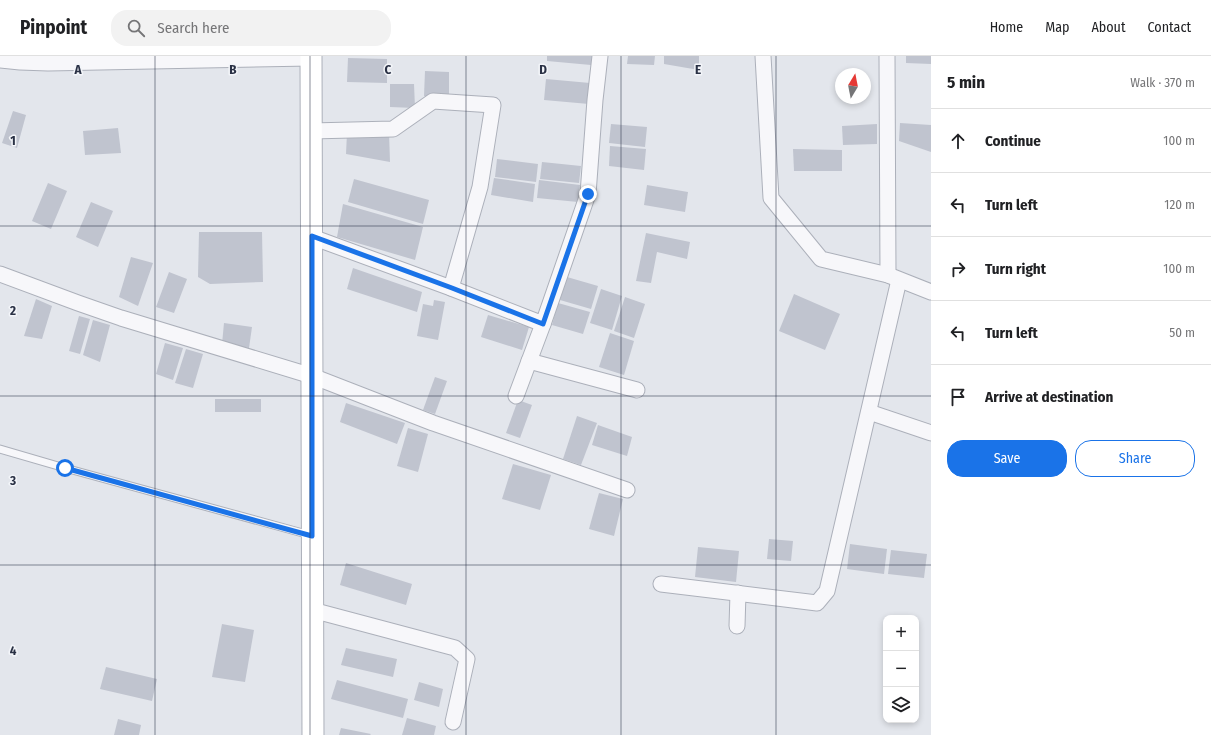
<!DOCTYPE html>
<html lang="en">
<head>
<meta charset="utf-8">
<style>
	:root { --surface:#fff; --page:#f2f2f2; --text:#202124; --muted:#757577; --line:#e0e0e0; --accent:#1a73e8 }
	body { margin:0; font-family:"Fira Sans Condensed",sans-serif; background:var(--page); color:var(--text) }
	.controls { position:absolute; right:12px; bottom:12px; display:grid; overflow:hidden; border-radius:8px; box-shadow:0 2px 6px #0003 }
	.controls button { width:36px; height:36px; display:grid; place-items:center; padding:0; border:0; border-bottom:1px solid var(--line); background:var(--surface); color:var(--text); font:20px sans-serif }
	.compass { position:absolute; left:835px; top:12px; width:36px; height:36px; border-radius:50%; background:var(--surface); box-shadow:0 2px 6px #0003; rotate:10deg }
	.stop { position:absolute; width:12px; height:12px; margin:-9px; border:3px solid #1a73e8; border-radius:50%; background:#fff }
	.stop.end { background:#1a73e8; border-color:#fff; box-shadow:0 1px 4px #0008 }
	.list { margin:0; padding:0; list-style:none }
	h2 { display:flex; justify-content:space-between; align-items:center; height:52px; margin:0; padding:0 16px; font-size:17px }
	h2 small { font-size:13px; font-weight:400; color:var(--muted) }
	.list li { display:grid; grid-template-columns:26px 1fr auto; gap:12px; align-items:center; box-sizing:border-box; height:64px; padding:0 16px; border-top:1px solid var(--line) }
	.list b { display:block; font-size:15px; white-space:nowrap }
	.list em { font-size:13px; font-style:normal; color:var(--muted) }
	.actions { display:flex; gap:8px; padding:12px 16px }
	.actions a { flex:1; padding:9px 0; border:1px solid var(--accent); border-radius:16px; text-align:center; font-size:14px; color:var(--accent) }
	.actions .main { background:var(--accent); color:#fff }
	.icon { flex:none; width:22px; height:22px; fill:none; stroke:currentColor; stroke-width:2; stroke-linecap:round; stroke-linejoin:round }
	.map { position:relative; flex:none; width:931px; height:679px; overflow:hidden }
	header { display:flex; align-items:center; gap:24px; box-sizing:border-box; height:56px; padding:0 20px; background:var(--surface); border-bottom:1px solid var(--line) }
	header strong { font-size:19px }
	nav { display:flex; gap:22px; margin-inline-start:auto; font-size:14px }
	.search { width:280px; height:36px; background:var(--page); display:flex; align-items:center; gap:10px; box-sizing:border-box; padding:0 14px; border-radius:16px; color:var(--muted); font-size:15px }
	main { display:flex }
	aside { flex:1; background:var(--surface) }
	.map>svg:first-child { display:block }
	.building { fill:#c0c4cf }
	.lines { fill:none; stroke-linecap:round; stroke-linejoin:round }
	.service-casing { stroke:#acb0ba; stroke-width:9 }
	.minor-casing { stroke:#acb0ba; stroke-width:17 }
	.secondary-casing { stroke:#acb0ba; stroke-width:23 }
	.service { stroke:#f7f7fa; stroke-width:7 }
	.minor { stroke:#f7f7fa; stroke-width:15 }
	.secondary { stroke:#fff; stroke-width:21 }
	.route { stroke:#1a73e8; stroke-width:5 }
	.grid { fill:none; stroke:#2a3145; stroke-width:1; stroke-opacity:0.55 }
	.grid-label { font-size:13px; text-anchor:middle; font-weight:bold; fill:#2a3145; stroke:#f3f5f9; stroke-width:3; stroke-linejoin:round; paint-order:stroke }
</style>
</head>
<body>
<header>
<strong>Pinpoint</strong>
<div class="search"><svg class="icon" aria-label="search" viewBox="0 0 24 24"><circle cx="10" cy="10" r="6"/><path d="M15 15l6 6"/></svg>Search here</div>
<nav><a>Home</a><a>Map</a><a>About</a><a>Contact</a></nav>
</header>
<main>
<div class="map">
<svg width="931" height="679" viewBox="0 0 931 679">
	<rect width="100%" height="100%" fill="#e3e6ec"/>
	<g class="building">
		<polygon points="547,0 592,0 591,9 547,5"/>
		<polygon points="628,0 655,0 654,9 627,8"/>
		<polygon points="664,0 699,0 699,14 664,8"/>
		<polygon points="906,0 931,0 931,8 906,7"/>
		<polygon points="348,2 387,3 387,27 347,26"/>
		<polygon points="425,15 449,16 449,42 424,40"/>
		<polygon points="546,23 590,27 589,48 544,44"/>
		<polygon points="390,28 414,28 415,52 390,51"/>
		<polygon points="13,55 26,59 17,92 2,87"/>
		<polygon points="900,67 931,69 931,96 899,85"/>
		<polygon points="611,68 647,71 645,91 609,87"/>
		<polygon points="877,68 877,88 843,89 842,70"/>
		<polygon points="118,72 121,97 85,99 83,75"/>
		<polygon points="389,76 390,106 346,98 347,77"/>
		<polygon points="610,90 646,93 644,114 609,110"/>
		<polygon points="793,93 842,94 842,115 794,115"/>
		<polygon points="497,103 538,108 536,126 495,121"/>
		<polygon points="542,106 581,110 579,127 540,123"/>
		<polygon points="494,122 535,128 533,146 491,139"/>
		<polygon points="354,123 429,144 423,168 348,146"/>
		<polygon points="539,124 580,129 578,146 537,142"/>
		<polygon points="48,127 67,135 51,173 32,165"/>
		<polygon points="647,129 688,136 685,156 644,149"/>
		<polygon points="91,146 113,155 98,191 76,181"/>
		<polygon points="343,148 423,171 415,204 337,181"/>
		<polygon points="199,176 262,176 263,226 210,228 198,221"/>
		<polygon points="646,177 690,186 687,203 657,196 651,227 636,225"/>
		<polygon points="131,201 153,207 138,250 119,241"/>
		<polygon points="353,212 422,236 417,256 347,233"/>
		<polygon points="169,216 187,223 174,257 156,251"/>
		<polygon points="567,221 598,230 591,253 560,244"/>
		<polygon points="601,233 622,240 612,274 590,267"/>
		<polygon points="794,238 840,258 825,294 779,275"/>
		<polygon points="625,241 645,248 634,282 614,275"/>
		<polygon points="36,243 52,250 42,283 24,280"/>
		<polygon points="434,244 445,246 438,284 417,280 423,248 433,250"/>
		<polygon points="558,247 590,256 583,278 552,269"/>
		<polygon points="488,259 529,271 522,294 481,281"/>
		<polygon points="79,260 90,263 80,298 69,295"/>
		<polygon points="93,264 110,269 100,306 83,299"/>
		<polygon points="224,267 252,271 249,292 222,288"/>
		<polygon points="610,277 634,285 624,319 599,311"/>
		<polygon points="165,287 183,292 173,324 156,318"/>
		<polygon points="186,293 203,298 193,332 175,327"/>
		<polygon points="435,321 447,325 435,358 423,354"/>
		<rect x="215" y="343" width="46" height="13"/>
		<polygon points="518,344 532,349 520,382 506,377"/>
		<polygon points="346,347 405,367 397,388 340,366"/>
		<polygon points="577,360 597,367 581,409 563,403"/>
		<polygon points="598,369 632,381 627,400 592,389"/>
		<polygon points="408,372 428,378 418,416 397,410"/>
		<polygon points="513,408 551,419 540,454 502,443"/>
		<polygon points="599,437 623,443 614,480 589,473"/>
		<polygon points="769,483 793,485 791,505 767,503"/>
		<polygon points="850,488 887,493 884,518 847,513"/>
		<polygon points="698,491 739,495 736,526 695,521"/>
		<polygon points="891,494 927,498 924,522 888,518"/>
		<polygon points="346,507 412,528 406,549 340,529"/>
		<polygon points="222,568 254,574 245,626 212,621"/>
		<polygon points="346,592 397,603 393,621 341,609"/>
		<polygon points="106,611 157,623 152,645 100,633"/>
		<polygon points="337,624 408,643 403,662 331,643"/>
		<polygon points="419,626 443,633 439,651 414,644"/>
		<polygon points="407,662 436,670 434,679 402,679"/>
		<polygon points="118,663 141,669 139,679 114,679"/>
		<polygon points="341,672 371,678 370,679 339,679"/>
	</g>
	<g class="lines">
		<g class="service-casing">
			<polyline id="service" points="0,393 65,412 310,479"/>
		</g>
		<g class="minor-casing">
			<g id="minor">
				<polyline points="763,0 771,142 821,203 888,219 931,236"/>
				<polyline points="887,0 888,219"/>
				<polyline points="0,4 20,6 48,7 311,2"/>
				<polyline points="311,75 393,73 433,45 493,49 480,131 451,232 543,268 588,138 595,44 600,0"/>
				<polyline points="312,181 451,232"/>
				<polyline points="0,218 78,247 121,262 312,320 433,367 627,434"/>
				<polyline points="529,305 637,334"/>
				<polyline points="516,340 543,268"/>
				<polyline points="869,356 931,377"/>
				<polyline points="661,528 817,547 827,535 899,224"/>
				<polyline points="312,554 455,592 467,603 453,666"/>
				<polyline points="737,570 738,537"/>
			</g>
		</g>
		<g class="secondary-casing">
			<polyline id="secondary" points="311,0 313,679"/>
		</g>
		<use href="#service" class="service"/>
		<use href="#minor" class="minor"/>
		<use href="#secondary" class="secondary"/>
	</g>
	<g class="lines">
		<polyline class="route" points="65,412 312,480 312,180 452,232 543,268 588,138"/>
	</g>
	<path class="grid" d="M155,0V679M310,0V679M466,0V679M621,0V679M776,0V679M0,170H931M0,340H931M0,509H931"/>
	<g class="grid-label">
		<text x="78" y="18">A</text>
		<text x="233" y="18">B</text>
		<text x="388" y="18">C</text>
		<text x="543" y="18">D</text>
		<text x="698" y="18">E</text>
		<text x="13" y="89">1</text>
		<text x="13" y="259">2</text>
		<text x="13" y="429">3</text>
		<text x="13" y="599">4</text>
	</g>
</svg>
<div class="controls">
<button>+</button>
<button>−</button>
<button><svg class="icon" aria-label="layers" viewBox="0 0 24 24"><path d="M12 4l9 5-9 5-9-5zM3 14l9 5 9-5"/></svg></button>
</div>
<svg class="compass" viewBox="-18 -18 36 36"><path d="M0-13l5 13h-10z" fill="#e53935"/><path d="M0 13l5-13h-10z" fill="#757577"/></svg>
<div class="stop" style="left:65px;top:412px"></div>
<div class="stop end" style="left:588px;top:138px"></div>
</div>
<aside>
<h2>5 min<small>Walk · 370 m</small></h2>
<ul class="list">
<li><svg class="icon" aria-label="ahead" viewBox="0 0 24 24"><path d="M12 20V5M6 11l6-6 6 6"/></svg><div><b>Continue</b></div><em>100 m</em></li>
<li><svg class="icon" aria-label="left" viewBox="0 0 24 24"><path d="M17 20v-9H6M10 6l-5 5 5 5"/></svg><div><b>Turn left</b></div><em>120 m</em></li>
<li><svg class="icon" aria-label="right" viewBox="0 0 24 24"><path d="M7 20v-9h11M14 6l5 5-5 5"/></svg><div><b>Turn right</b></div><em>100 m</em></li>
<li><svg class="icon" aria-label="left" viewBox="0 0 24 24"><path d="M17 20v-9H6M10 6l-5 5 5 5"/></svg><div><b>Turn left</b></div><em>50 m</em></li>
<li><svg class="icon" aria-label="arrive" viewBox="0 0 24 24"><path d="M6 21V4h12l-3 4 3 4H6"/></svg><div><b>Arrive at destination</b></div></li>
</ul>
<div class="actions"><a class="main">Save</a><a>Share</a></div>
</aside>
</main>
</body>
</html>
